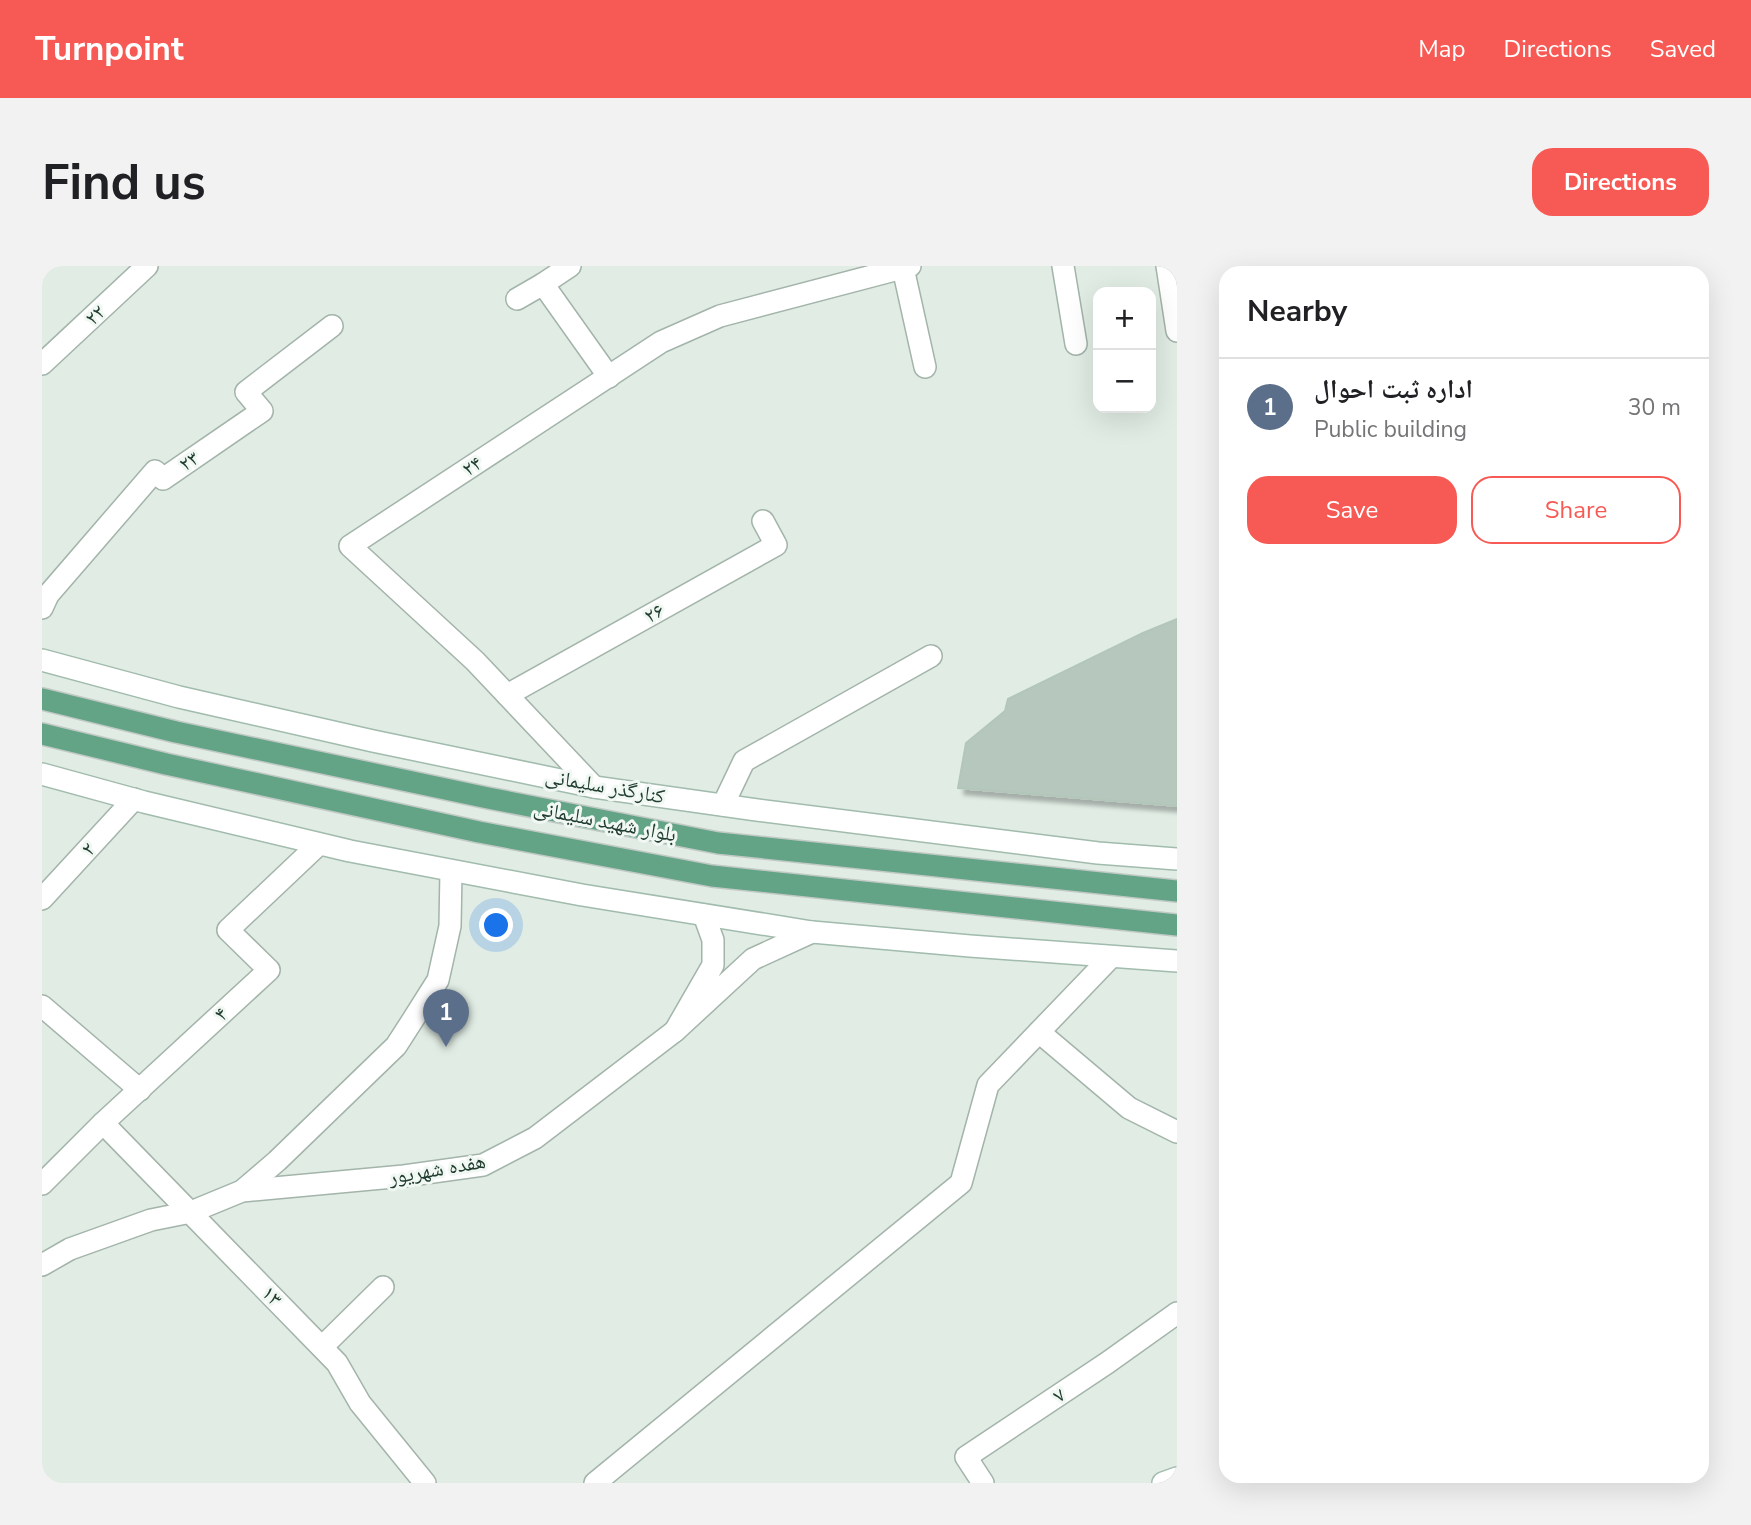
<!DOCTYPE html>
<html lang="en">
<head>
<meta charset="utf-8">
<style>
	:root { --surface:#fff; --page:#f2f2f2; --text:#202124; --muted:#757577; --line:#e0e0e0; --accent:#f75a54 }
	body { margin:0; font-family:"Nunito Sans","Noto Naskh Arabic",sans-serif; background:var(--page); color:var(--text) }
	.controls { position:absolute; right:21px; top:21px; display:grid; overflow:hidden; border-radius:14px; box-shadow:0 7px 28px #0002 }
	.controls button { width:63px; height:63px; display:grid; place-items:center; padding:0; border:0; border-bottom:2px solid var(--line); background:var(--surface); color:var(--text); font:35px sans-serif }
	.you { position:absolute; left:455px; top:660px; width:24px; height:24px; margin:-18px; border:5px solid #fff; border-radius:50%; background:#1a73e8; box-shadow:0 0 0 10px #1a73e833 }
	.badge { display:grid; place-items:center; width:46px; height:46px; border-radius:50%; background:var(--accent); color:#fff; font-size:23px; font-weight:700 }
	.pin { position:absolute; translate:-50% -58px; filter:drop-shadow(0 2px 4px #0008) }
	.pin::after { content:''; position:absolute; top:37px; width:24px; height:21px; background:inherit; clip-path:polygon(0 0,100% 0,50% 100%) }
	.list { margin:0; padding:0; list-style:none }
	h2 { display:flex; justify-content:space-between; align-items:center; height:91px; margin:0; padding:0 28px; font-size:30px }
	h2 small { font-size:23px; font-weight:400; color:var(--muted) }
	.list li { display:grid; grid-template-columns:46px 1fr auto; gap:21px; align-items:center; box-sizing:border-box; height:98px; padding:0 28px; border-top:2px solid var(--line) }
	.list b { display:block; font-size:26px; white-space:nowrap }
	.list p { margin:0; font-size:23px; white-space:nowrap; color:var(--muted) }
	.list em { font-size:23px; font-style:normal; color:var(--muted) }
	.actions { display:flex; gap:14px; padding:21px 28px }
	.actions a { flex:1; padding:16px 0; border:2px solid var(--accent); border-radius:21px; text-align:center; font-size:24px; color:var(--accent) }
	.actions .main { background:var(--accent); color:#fff }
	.map { position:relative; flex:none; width:1135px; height:1217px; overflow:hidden; border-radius:21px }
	header { display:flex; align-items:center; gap:42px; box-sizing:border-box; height:98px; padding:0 35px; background:var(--accent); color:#fff }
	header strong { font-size:33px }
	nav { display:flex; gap:38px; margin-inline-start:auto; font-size:24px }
	.intro { display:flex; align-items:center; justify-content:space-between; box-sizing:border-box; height:168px; padding:0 42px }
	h1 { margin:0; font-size:49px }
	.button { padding:18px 32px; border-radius:21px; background:var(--accent); color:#fff; font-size:24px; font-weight:700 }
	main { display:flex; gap:42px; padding:0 42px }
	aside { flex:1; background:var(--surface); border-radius:21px; box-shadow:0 7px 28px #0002 }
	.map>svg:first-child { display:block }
	.building { fill:#b6c7bd; stroke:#b3c6ba; stroke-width:2; filter:url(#shadow) }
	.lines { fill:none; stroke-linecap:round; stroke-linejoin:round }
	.minor-casing { stroke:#a3b4aa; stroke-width:24 }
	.tertiary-casing { stroke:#a3b4aa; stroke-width:24 }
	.secondary-casing { stroke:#a1bbad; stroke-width:24 }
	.primary-casing { stroke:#c1c9c5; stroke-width:24 }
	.minor { stroke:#fff; stroke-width:21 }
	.tertiary { stroke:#fff; stroke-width:21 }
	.secondary { stroke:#fff; stroke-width:21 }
	.primary { stroke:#63a386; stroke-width:21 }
	.labels { text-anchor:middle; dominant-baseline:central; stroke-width:6; stroke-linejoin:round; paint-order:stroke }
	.street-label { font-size:21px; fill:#203d2f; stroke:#f1f8f3 }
</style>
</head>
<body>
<header>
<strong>Turnpoint</strong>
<nav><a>Map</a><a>Directions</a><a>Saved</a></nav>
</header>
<div class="intro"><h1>Find us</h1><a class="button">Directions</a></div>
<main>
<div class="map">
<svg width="1135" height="1217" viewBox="0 0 1135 1217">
	<defs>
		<filter id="shadow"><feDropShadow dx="6" dy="6" stdDeviation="2" flood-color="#0004"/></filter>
	</defs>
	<rect width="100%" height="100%" fill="#e0ece4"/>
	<polygon class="building" points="1135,353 1135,540 916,522 924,477 963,445 966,433 1101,367"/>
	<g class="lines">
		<g class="minor-casing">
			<g id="minor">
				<polyline points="528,0 501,18 567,111"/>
				<polyline points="1021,0 1034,78"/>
				<polyline points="1125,0 1135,65"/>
				<polyline points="861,2 883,101"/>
				<polyline points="475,33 501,18"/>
				<polyline points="0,98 105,0"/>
				<polyline points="0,342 6,329 113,205 121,213 220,145 204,126 290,60"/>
				<polyline points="465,429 734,279 721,255"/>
				<polyline points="552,521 433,395 308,280 619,76 678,50 868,0"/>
				<polyline points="681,539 702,495 889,390"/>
				<polyline points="0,633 92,533"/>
				<polyline points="0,740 98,824"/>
				<polyline points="997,766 1087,842 1135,866"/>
				<polyline points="61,857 295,1097 318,1137 383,1217"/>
				<polyline points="0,918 61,857 227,704 186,664 277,578"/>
				<polyline points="280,1081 341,1021"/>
				<polyline points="553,1217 919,917 946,819 1069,691"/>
				<polyline points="941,1217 924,1191 1065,1097 1135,1047"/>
			</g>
		</g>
		<g class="tertiary-casing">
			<g id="tertiary">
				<polyline points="662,649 671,674 671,699 633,765 711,693 770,666"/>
				<polyline points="200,925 235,895 354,780 372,752 396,714 408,660 409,605"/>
				<polyline points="0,999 28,983 109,954 149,946 200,925 362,910 441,899 493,872 633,765"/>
			</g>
		</g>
		<g class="secondary-casing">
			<g id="secondary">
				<polyline points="0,394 137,431 331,475 552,521 715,544 1056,587 1135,593"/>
				<polyline points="0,508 102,536 308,585 540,629 770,666 928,680 1135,695"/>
				<polyline points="1121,1217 1135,1212"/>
			</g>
		</g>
		<g class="primary-casing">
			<g id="primary">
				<polyline points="0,433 134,466 446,532 676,577 1135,625"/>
				<polyline points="0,468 124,498 437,566 670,610 1135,659"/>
			</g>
		</g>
		<use href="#minor" class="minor"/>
		<use href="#tertiary" class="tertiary"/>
		<use href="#secondary" class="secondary"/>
		<use href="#primary" class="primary"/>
	</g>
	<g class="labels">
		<g class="street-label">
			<text transform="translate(53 49) rotate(-43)">۲۲</text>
			<text transform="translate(147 195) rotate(-34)">۲۳</text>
			<text transform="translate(430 200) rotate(-33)">۲۴</text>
			<text transform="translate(612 347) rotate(-29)">۲۶</text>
			<text transform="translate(563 520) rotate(10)">کنارگذر سلیمانی</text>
			<text transform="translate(563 555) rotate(11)">بلوار شهید سلیمانی</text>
			<text transform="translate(46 583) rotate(-47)">۲</text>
			<text transform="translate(179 748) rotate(-43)">۴</text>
			<text transform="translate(395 903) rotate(-10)">هفده شهریور</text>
			<text transform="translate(230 1030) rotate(46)">۱۳</text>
			<text transform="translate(1017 1129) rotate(-34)">۷</text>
		</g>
	</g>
</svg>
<div class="controls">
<button>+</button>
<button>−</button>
</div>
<div class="you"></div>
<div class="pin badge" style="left:404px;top:781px;background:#5c6f8a">1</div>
</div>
<aside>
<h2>Nearby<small></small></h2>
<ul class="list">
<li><span class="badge" style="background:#5c6f8a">1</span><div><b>اداره ثبت احوال</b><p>Public building</p></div><em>30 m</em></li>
</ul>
<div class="actions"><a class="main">Save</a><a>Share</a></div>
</aside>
</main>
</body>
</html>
